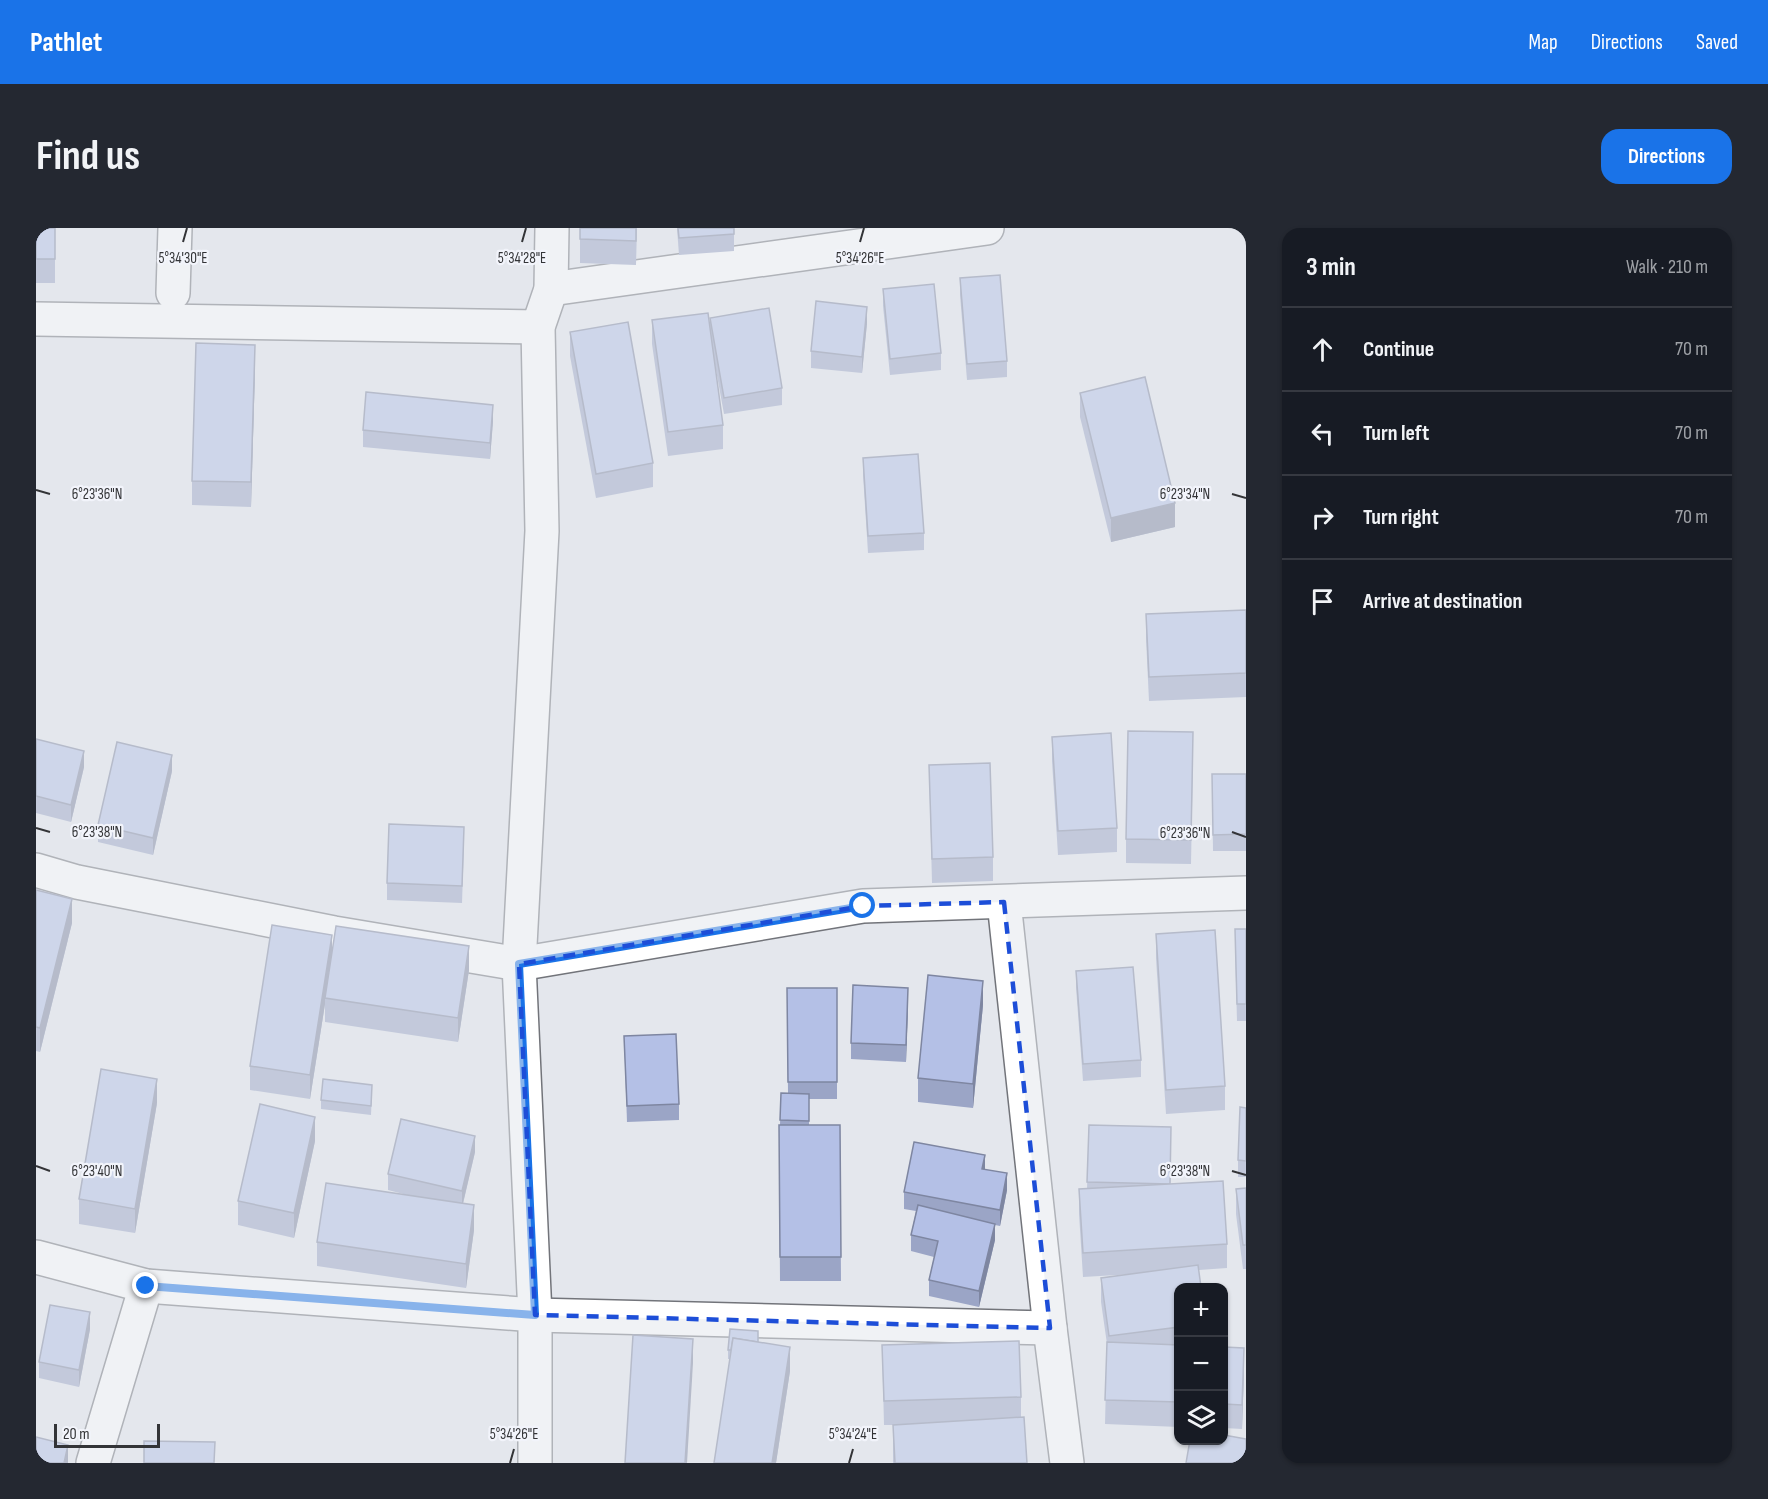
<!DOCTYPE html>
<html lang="en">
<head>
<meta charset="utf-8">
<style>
	:root { --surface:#171b24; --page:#242831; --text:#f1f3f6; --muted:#9ea1a6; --line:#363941; --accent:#1a73e8 }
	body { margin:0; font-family:"Sofia Sans Condensed",sans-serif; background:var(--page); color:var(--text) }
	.controls { position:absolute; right:18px; bottom:18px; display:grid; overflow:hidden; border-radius:12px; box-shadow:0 2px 4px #0004 }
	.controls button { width:54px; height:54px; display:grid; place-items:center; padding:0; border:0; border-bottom:2px solid var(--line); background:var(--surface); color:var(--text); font:30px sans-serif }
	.scale { position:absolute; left:18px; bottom:15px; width:106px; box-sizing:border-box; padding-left:6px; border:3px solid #333437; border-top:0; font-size:16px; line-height:21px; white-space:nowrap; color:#333437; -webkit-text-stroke:4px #f2f4fb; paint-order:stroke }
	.stop { position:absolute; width:18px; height:18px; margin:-14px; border:4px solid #1a73e8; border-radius:50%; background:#fff }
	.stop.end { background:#1a73e8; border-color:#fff; box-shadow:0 2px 6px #0008 }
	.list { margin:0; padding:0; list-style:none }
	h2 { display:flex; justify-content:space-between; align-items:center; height:78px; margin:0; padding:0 24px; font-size:26px }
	h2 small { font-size:20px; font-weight:400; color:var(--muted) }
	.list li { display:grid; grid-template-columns:39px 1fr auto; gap:18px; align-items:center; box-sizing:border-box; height:84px; padding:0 24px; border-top:2px solid var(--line) }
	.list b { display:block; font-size:22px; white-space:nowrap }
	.list em { font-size:20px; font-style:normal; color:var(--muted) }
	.icon { flex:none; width:33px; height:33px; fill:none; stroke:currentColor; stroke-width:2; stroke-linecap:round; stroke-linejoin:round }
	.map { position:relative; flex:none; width:1210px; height:1235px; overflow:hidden; border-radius:18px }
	header { display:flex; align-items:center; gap:36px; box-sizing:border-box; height:84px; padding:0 30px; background:var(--accent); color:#fff }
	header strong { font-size:28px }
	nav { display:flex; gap:33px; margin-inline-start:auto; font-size:21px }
	.intro { display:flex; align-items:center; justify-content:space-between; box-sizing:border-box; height:144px; padding:0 36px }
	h1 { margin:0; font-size:42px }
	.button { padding:15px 27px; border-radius:18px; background:var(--accent); color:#fff; font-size:21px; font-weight:700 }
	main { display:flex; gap:36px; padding:0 36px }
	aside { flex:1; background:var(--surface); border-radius:18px; box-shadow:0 2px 4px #0004 }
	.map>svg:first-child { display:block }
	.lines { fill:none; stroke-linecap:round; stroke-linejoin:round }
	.minor-casing { stroke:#72747a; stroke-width:36 }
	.minor { stroke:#fff; stroke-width:33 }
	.wall { fill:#9ba5c6 }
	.shaded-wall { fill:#7e86a1 }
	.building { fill:#b4c0e6; stroke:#7e86a1; stroke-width:1.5 }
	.route { stroke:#1a73e8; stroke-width:8 }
	.marked { fill:none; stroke:#1d4ed8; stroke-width:4.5; stroke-dasharray:12 8; stroke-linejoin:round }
	.ticks { fill:none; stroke:#333437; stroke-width:2 }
	.ticks-label { font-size:15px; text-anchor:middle; fill:#333437; stroke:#f2f4fb; stroke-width:4.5; stroke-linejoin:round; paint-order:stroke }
</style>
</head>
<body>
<header>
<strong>Pathlet</strong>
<nav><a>Map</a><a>Directions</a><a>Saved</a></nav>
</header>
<div class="intro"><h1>Find us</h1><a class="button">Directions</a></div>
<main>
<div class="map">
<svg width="1210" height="1235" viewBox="0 0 1210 1235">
	<rect width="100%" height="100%" fill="#e4e7ed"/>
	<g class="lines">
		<g class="minor-casing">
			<g id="minor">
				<polyline points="515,61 951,0"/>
				<polyline points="137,65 139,0"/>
				<polyline points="0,91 502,99"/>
				<polyline points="0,642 41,654 298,705 483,736 827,678 1210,665"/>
				<polyline points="968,674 1014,1100 1031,1235"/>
				<polyline points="0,1029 110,1058 499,1087 1014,1100"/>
				<polyline points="57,1235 110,1058"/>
				<polyline points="499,1235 499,1087 483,736 506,303 502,99 515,61 516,0"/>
			</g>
		</g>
		<use href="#minor" class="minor"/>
	</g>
	<g class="wall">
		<rect x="0" y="0" width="19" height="55"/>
		<polygon points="544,0 601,0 600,37 544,35"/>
		<polygon points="641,0 698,0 698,23 643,27"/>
		<polygon points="924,50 971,133 971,149 931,152 924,67"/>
		<polygon points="847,61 905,125 905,142 854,147 847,78"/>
		<polygon points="674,90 746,160 746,177 688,186 678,131 687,197 687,221 632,228 616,116 616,92 674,99"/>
		<polygon points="831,95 826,145 775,140 775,123"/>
		<polygon points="534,104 617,235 617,259 560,270 534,128"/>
		<polygon points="219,141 215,279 156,277 156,253"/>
		<polygon points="1044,165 1139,299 1075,314 1044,189"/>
		<polygon points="457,193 454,231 327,219 327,202"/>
		<polygon points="827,230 888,305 888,322 832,325 827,246"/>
		<polygon points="1210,382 1210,469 1113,473 1110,410 1110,386"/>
		<polygon points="1016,509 1081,600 1081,624 1022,627 1016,533"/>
		<polygon points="0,511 48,539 35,594 0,585"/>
		<polygon points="1157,529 1155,636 1090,635 1090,611"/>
		<polygon points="893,537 957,629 957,653 896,655"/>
		<polygon points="136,543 117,627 62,614 62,597"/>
		<polygon points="1176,546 1210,546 1210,623 1177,623"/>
		<polygon points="428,616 426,675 351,672 351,655"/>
		<polygon points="0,662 36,695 4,824 0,823"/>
		<polygon points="1210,701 1210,793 1201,793 1199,718"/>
		<polygon points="1120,706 1189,858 1189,882 1130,886 1120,730"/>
		<polygon points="296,720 433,742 422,814 289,794 289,776 274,871 214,862 214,838"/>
		<polygon points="1040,743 1105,832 1105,849 1047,853 1040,759"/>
		<polygon points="751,760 801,760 801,871 773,871 773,897 804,897 805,1053 744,1053 743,897 744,897 745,865 752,865"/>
		<polygon points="872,777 870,834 815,831 815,815"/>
		<polygon points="947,777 937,880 882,874 882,850"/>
		<polygon points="588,808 643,876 643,892 591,894"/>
		<polygon points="336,865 335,887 285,881 285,872"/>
		<polygon points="121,875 99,1005 43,996 43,971"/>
		<polygon points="1210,880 1210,949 1202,949 1202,932"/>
		<polygon points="1053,897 1135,956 1191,1016 1191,1040 1163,1042 1143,1059 1143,1199 1069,1196 1071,1116 1065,1074 1065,1050 1098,1046 1047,1049 1043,986 1043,961 1051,961"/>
		<polygon points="279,913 258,1010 202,997 202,973"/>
		<polygon points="439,924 427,976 438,1002 430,1060 281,1038 281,1014 379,969 352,962 352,946"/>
		<polygon points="949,941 971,962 964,998 959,997 959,1012 943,1079 893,1068 893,1052 898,1029 875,1023 875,1007 880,983 868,981 868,964"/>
		<polygon points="1210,960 1210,1041 1207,1041 1200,986 1200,961"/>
		<polygon points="54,1101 43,1159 3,1150 3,1134"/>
		<polygon points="722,1114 754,1143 740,1235 678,1235 694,1131 692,1131 692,1122"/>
		<polygon points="846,1117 985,1169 985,1189 991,1235 857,1235 857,1197 848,1197"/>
		<polygon points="1188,1119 1208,1144 1206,1201 1188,1200"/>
	</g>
	<g class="shaded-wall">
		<polygon points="831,79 831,95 826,145 826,129"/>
		<polygon points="219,117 219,141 215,279 215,254"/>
		<polygon points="457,177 457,193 454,231 454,215"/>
		<polygon points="1139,275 1139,299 1075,314 1075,290"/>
		<polygon points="48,523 48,539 35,594 35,577"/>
		<polygon points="136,527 136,543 117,627 117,610"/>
		<polygon points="36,671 36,695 4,824 4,800"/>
		<polygon points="296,707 296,731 289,770 289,776 274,871 274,847"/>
		<polygon points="433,718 433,742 422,814 422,790"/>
		<polygon points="947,753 947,777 937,880 937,856"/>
		<polygon points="872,760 872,777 870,834 870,817"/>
		<polygon points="121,851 121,875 99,1005 99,981"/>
		<polygon points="279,889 279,913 258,1010 258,985"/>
		<polygon points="439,908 439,924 426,979 426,963"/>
		<polygon points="949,927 949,943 946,941"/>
		<polygon points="971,945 971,962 964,998 964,982"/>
		<polygon points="438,977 438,1002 430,1060 430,1036"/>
		<polygon points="959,996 959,1012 943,1079 943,1063"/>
		<polygon points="54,1084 54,1101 43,1159 43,1142"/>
		<polygon points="657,1111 657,1135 651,1235 649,1235"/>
		<polygon points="754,1119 754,1143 740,1235 736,1235"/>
		<polygon points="1208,1120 1208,1144 1206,1201 1206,1177"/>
		<polygon points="32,1217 32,1235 28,1235"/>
	</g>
	<g class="building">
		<rect x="0" y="0" width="19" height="31"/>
		<polygon points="544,0 600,0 600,13 544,11"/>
		<polygon points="642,0 698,0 698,6 643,10"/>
		<polygon points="964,47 971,133 931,136 924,50"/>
		<polygon points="898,56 905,125 854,131 847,61"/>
		<polygon points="780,73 831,79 826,129 775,123"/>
		<polygon points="733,80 746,160 688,170 674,90"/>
		<polygon points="672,85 687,197 632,204 616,92"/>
		<polygon points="592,94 617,235 560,246 534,104"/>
		<polygon points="160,115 219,117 215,254 156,253"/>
		<polygon points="1109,149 1139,275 1075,290 1044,165"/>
		<polygon points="330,164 457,177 454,215 327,202"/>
		<polygon points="882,226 888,305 832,308 827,230"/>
		<polygon points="1210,382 1210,445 1113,449 1110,386"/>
		<polygon points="1092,503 1157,504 1155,612 1090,611"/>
		<polygon points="1075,505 1081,600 1022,603 1016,509"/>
		<polygon points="0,511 48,523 35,577 0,568"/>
		<polygon points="81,514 136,527 117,610 62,597"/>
		<polygon points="954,535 957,629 896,631 893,537"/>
		<polygon points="1176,546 1210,546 1210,606 1177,607"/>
		<polygon points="353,596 428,599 426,658 351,655"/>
		<polygon points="0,662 36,671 4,800 0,799"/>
		<polygon points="236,697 296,707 274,847 214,838"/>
		<polygon points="300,698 433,718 422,790 289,770"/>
		<polygon points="1199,701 1210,701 1210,776 1201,776"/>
		<polygon points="1179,702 1189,858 1130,862 1120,706"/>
		<polygon points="1097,739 1105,832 1047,836 1040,743"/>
		<polygon points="892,747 947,753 937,856 882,850"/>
		<polygon points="817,757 872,760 870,817 815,815"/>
		<polygon points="751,760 801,760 801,854 752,854"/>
		<polygon points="640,806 643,876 591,878 588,808"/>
		<polygon points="65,841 121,851 99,981 43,971"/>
		<polygon points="287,851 336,857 335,878 285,872"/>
		<polygon points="745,865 773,866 773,893 744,892"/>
		<polygon points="224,876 279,889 258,985 202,973"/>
		<polygon points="1204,879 1210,880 1210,933 1202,932"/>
		<polygon points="365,891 439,908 426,963 352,946"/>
		<polygon points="743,897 804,897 805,1029 744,1029"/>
		<polygon points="1053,897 1135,899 1134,956 1051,954"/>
		<polygon points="878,914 949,927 946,941 971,945 964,982 868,964"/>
		<polygon points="1187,953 1191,1016 1047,1025 1043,961"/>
		<polygon points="290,955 438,977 430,1036 281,1014"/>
		<polygon points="1210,960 1210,1017 1207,1017 1200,961"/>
		<polygon points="882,977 959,996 943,1063 893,1052 902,1013 875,1007"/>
		<polygon points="1162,1037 1165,1059 1143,1059 1143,1099 1073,1108 1065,1050"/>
		<polygon points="14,1077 54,1084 43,1142 3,1134"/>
		<polygon points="694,1101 722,1103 722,1114 697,1110 695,1122 692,1122"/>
		<polygon points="597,1107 657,1111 649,1235 589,1235"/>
		<polygon points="697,1110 754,1119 736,1235 678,1235"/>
		<polygon points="983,1113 985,1169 848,1173 846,1117"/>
		<polygon points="1071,1114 1143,1117 1143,1174 1069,1172"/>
		<polygon points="1188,1119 1208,1120 1206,1177 1188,1176"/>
		<polygon points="988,1189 991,1235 859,1235 857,1197"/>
		<polygon points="1188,1207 1210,1211 1210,1235 1150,1235 1154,1212 1188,1212"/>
		<polygon points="0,1209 32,1217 28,1235 0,1235"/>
		<polygon points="108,1213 179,1214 178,1235 108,1235"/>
	</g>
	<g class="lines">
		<polyline class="route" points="110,1058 499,1087 483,736 827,678"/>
	</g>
	<path d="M0 0H1210V1235H0ZM968,674L1014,1100L499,1087L483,736L827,678Z" fill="#e4e7ed" fill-opacity=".55" fill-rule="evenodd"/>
	<path class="marked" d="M968,674L1014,1100L499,1087L483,736L827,678Z"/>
	<path class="ticks" d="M147,14L151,0M486,14L490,0M824,14L828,0M0,262L14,266M1196,266L1210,270M0,600L14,604M1196,604L1210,609M0,938L14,943M1196,943L1210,947M474,1235L478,1221M813,1235L817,1221"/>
	<g class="ticks-label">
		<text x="147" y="35">5°34'30"E</text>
		<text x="486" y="35">5°34'28"E</text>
		<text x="824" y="35">5°34'26"E</text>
		<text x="61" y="271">6°23'36"N</text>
		<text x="1149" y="271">6°23'34"N</text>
		<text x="61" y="609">6°23'38"N</text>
		<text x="1149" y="610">6°23'36"N</text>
		<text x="61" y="948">6°23'40"N</text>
		<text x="1149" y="948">6°23'38"N</text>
		<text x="478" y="1211">5°34'26"E</text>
		<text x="817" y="1211">5°34'24"E</text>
	</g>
</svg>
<div class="controls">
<button>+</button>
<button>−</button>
<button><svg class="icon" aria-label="layers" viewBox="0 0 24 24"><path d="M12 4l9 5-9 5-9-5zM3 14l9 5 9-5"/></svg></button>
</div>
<div class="scale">20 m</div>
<div class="stop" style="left:827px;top:678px"></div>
<div class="stop end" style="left:110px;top:1058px"></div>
</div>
<aside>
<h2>3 min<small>Walk · 210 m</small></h2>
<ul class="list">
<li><svg class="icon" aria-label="ahead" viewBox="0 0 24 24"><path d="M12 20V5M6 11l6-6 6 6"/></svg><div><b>Continue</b></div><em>70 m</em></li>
<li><svg class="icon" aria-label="left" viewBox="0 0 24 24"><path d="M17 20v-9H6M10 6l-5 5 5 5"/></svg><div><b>Turn left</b></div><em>70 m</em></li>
<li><svg class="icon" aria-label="right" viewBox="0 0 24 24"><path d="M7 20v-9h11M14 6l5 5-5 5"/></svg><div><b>Turn right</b></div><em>70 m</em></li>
<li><svg class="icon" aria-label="arrive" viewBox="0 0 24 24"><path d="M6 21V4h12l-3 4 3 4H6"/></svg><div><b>Arrive at destination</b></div></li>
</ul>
</aside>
</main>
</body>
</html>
